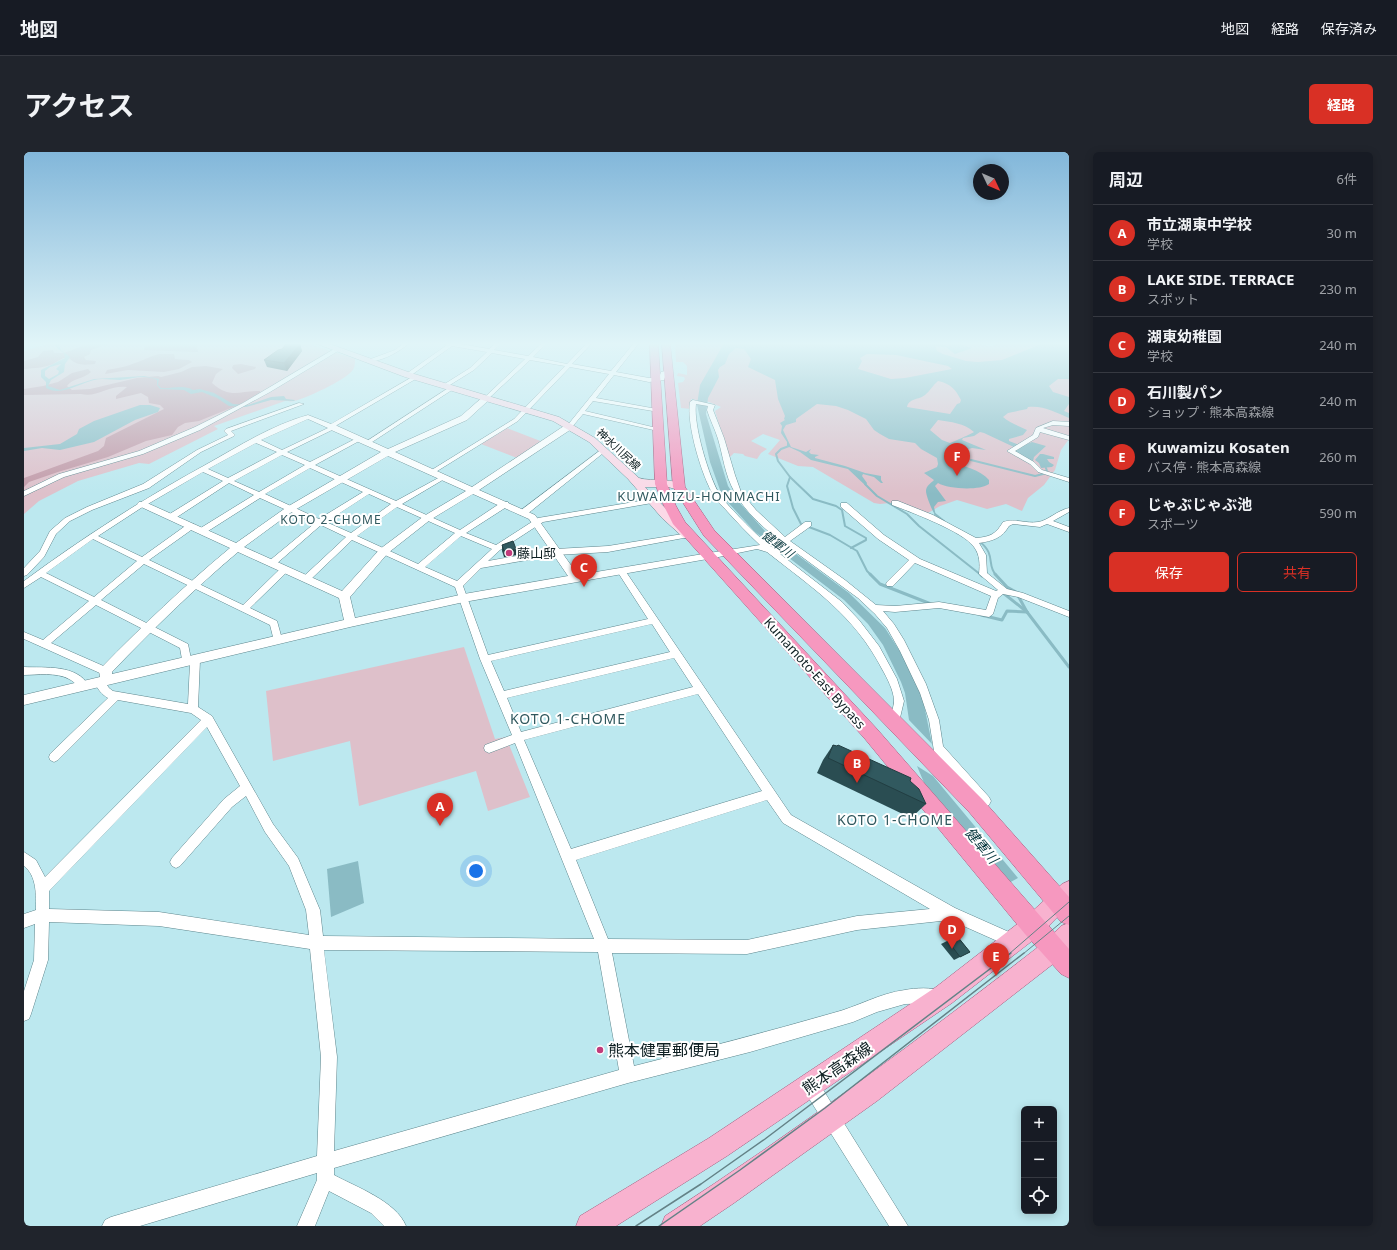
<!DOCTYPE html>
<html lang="ja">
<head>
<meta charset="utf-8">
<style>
	:root { --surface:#171b24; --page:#20242c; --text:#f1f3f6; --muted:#9ea1a6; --line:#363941; --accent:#d93025 }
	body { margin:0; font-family:"Noto Sans","Noto Sans JP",sans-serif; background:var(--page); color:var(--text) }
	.controls { position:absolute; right:12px; bottom:12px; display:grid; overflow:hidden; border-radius:6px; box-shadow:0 2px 10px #0003 }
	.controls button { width:36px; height:36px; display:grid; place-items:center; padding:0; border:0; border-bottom:1px solid var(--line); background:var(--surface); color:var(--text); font:20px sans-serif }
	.compass { position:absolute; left:949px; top:12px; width:36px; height:36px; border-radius:50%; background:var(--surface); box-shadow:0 2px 10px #0003; rotate:134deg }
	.you { position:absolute; left:452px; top:719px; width:14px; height:14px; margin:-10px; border:3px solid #fff; border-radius:50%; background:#1a73e8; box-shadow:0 0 0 6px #1a73e833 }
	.badge { display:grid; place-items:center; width:26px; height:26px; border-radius:50%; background:var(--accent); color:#fff; font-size:13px; font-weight:700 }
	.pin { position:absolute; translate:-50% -33px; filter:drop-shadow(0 1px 2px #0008) }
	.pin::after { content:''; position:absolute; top:21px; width:14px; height:12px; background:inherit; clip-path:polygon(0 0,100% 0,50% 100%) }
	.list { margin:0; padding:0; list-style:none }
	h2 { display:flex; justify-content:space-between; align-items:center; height:52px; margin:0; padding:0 16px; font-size:17px }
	h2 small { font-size:13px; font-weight:400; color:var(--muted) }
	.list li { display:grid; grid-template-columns:26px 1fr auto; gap:12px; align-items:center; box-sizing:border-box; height:56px; padding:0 16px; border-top:1px solid var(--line) }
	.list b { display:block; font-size:15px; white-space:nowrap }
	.list p { margin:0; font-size:13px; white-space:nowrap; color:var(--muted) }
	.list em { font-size:13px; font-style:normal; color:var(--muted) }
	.actions { display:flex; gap:8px; padding:12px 16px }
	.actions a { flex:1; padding:9px 0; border:1px solid var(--accent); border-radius:6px; text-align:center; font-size:14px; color:var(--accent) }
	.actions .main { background:var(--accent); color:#fff }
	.icon { flex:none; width:22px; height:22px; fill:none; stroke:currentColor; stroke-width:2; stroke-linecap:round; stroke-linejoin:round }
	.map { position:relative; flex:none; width:1045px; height:1074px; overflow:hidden; border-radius:6px }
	header { display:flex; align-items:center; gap:24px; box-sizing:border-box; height:56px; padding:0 20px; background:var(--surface); border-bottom:1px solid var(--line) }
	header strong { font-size:19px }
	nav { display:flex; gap:22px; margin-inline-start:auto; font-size:14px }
	.intro { display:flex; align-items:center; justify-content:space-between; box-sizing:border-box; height:96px; padding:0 24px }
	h1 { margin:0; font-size:28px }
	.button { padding:10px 18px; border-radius:6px; background:var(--accent); color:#fff; font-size:14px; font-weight:700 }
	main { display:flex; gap:24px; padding:0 24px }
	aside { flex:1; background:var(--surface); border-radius:6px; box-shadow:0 2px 10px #0003 }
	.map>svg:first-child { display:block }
	.green { fill:#dec0ca }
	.forest { fill:#c39aa8 }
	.water { fill:#8abbc4; fill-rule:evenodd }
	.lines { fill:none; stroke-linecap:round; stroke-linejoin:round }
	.stream-far1 { stroke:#8abbc4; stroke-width:2 }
	.stream { stroke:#8abbc4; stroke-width:3 }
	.minor-casing { stroke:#5e868d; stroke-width:1 }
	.tertiary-casing { stroke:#5e868d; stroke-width:1 }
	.secondary-casing { stroke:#5e868d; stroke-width:1 }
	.primary-casing { stroke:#a35d7e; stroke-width:1 }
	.trunk-casing { stroke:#a35d7e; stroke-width:1 }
	.minor { fill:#fff; fill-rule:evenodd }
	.tertiary { fill:#fff; fill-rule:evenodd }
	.secondary { fill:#fbd9e7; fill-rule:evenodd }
	.primary { fill:#f8b2cf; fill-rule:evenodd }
	.trunk { fill:#f698bf; fill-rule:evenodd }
	.tram-far1 { stroke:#648287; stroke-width:1 }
	.tram { stroke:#648287; stroke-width:1.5 }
	.wall { fill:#2a4d52 }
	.shaded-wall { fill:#223e42 }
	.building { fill:#31595f; stroke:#223e42 }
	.poi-dot { fill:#c13b7b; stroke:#fff; stroke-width:1.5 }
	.labels { text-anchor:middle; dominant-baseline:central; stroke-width:4; stroke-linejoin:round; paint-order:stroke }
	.far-street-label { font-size:11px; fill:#0e1f22; stroke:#fff }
	.far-neighbourhood-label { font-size:12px; letter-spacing:1px; fill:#30585e; stroke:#fff }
	.far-water-label { font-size:12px; font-style:italic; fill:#07373e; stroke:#fff }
	.far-quarter-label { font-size:13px; letter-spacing:1px; fill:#30585e; stroke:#fff }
	.poi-label { font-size:13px; fill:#0e1f22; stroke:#fff; text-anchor:start }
	.street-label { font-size:13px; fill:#0e1f22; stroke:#fff }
	.neighbourhood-label { font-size:14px; letter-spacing:1px; fill:#30585e; stroke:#fff }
	.water-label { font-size:14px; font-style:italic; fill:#07373e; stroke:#fff }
	.near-poi-label { font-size:16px; fill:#0e1f22; stroke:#fff; text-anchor:start }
	.near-street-label { font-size:16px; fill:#0e1f22; stroke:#fff }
</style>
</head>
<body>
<header>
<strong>地図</strong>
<nav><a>地図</a><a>経路</a><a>保存済み</a></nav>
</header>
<div class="intro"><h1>アクセス</h1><a class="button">経路</a></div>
<main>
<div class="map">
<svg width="1045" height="1074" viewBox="0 0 1045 1074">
	<rect width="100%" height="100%" fill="#bce8ef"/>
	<g class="green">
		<path d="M26,191H282L329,206L331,207C331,211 331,216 328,219C321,228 281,247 270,249C267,250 263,249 261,249L190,274L194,277L125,312L115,311L54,329L15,349L0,362V199Z"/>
		<polygon points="651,191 950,191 965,194 981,191 1045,191 1045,287 1037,298 1031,318 1020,333 1004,346 998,359 982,352 963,357 933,348 916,354 904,361 875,350 856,352 850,351 789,315 774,314 744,302 756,288 739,282 727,289 743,297 737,301 733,307 721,304 719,302 710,301 705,306 691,259 697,255 685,250 667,247 667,257 657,256 654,231 659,230 661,227 660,225 653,224 654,221 663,223 663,214 659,210 652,210"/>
		<polygon points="483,276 519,290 493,306 457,292"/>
		<polygon points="440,495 471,587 482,585 506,645 464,659 452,619 335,654 326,589 249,609 242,539"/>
	</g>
	<g class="forest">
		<path d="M67,191H88L67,198L66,202L60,205L62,208L72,209L71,212C59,213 52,214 44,205C38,206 34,209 29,212C20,216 10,216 0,217V209L14,205L19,199L29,198L30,201H40Z"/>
		<polygon points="129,191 174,191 172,195 174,198 174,200 171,200 120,198 120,196"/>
		<path d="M135,202H150L151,207L165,208L168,210L155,217L140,220L104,218L81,222L83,218C93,216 102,215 111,211C120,208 124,205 135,202Z"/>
		<polygon points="217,212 232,215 231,217 214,222 208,216 209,213"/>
		<path d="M182,214L199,217L192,222L188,231C206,247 215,239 236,239V244L175,269L161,271L154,275L148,283L122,289L84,305L34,320L5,330L0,335V326L74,299L80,294L82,286L140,257L136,253L125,251L124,245L117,241L92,247V244L103,235C84,233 73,246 57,242L0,243V237L19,234L34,230L48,221L64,217L67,220C60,227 48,226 43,234L48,238L66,237L113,226L134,224L137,225L157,220L168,215Z"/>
	</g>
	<g class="water">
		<path d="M30,191H34L37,198L46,205L41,212L40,220L27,228L24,234L36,238L70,227L120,224L135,227L134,233L137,236C148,237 160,232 169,238L176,237L190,241L209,252L224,253L247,245L260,244L262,247L271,248L270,249L247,248L222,255L205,254L193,246L178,240L167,242L160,238L136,237L133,233V228C121,222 108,227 96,228C88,228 78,226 70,228C56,231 37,245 22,236V230L17,225V218L41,206L40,201L34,197ZM37,212L32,217L35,219L34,222L25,227L21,224V219L26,215Z"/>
		<path d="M704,191H912L924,194L931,191L948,196L931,202L922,195L911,194L913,199L919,202L942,209L954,210L978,208L1020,191H1045V227H1034L1025,234L1029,240L1045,245V252L1040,259L1045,261V266C1031,260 1019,253 1004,255L1003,257L984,261L979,265C986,271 995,274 1003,278L999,283L985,287V289L998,294L1008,290L1022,294L1010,305L1009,309L990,300L992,296L960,281L956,280L950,284L939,286L938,288L962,298L948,296L929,301L930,304L923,306L926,310C938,313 957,318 965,328V332C955,339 924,337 914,331L911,334L922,349L914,350L910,355L912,364C909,361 902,344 902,339C902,334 907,331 910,328L900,321L913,315L914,312L913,306L897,297L891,291L865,287L856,282L850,278L842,267L824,258L812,254L793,252L772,267V270L762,273L759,278L767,295L782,300L787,297L785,300L787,302L795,303L791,305V306L821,314L841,321L857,324V328L859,331H857L850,325L839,322L838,324L843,331L842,334L824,317L787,308L776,300L763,294V290L757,281L758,274L756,271L761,268L760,267L761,264L754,247L751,228L724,215L727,207L720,197L712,196L705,202L701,212L696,215L694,218L695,225L684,246L682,262L704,334L714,349L741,379L825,441L861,476L877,501L898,543L908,592L885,568L881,541L877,530L859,493L844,472L820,448L730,379L701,347L696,338L686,310L673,253L676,233L699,193ZM843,202L872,203L924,214L928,217L881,226L867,227L834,217L838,209L836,206ZM914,229C926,231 932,238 937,248L936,251L933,252L926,262L883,255C885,246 895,248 901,243C906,239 909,233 914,229ZM914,268C927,270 940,271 950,280C949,281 929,290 926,291L918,288L906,278Z"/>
		<polygon points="116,253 126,253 136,256 134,260 111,268 70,290 36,298 18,296 0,299 0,296 36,292 53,282 55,277 70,269"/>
		<polygon points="1016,302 1019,302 1030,305 1030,307 1023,307 1025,310 1030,313 1028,315 1017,316 1015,311 1011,308"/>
		<polygon points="893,614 909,624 994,726 983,732 901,633"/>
		<polygon points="334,709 340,751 307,765 303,717"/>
	</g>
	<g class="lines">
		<g class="stream-far1">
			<polyline points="765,294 757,297 752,302 754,309 766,325 763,334 769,356 777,372 806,383 833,399 843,419 847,423"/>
			<polyline points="947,308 1011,324 1019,322"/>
			<polyline points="1022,316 1023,319"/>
			<polyline points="766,325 789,347 812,354 818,358 821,374 842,386 842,388 827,396"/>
			<polyline points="841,332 853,344 883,362 895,374 957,423"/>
			<polyline points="911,362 920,369"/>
			<path d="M955,389C973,403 962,413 972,423"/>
		</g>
		<g class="stream">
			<polyline points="846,422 856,432 907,452"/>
			<polyline points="956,422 958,424"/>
			<polyline points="971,422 983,435 992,440 1003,460 1045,515"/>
			<polyline points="978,440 1003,460"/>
			<polyline points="957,463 978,468 983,459 1003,460"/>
		</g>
		<g class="minor-casing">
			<g id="minor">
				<path d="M380,191H385C379,198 352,213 344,208L371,198Z"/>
				<polygon points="419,191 431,191 465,197 472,191 477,191 470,198 504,204 518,191 523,191 509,205 543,212 563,191 568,191 548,212 587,219 610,191 615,191 592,220 625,226 635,226 637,220 646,218 646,220 642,222 640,228 625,230 590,223 572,246 633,257 636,259 635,260 569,249 561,259 637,277 634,279 559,262 548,275 544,275 543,274 585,222 546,215 494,269 410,321 406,321 406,319 490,267 541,214 506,208 463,248 460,246 461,245 501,207 468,201 450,218 421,236 418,234 419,233 446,216 463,200 428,194 386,224 382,224 382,222 423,193"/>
				<polygon points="312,196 315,198 314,199 246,240 176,278 119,302 40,325 0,344 0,339 35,322 115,299 171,275 219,251"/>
				<path d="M390,224L395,225L313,273L308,278L263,300L286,310L333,286H337V288L291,313L372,349L418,324H422V326L378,352L436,378L478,350H484V354L442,381L472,393L514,366L628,347L632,349L628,351L519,370L476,398L464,409L532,397L584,394L665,381L669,383L665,385L584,400L532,403L457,416L439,434L464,503L624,467L593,419L594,417H600L767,663L931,756L994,784L996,789L994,794L989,796L926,768L833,778L723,802L588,801L610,914C677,897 743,880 809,861C833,855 856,841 881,838C891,836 908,835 917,839L919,844L917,849L912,851L881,852L853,860L829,870L726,900L604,931L310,1016V1023C332,1035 372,1049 382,1074H360L347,1061L305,1039L291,1074H273L293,1028V1021L116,1074H78L81,1068L87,1065L293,1004L297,905L286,797L135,774L25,770L24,808L7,862L5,867L0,869V839L10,808L11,772L0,776V762L12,758C12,743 13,724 0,714V700L12,708L21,725L177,568L167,561L94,548L34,608L30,610L26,608L25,605L26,602L84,546C77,542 74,537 70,530L71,527H79L85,536L89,539L164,552L166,511L162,514L159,513L156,496L72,453L27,491L84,516L86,519L84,522H78L0,487V480L19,488L65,449L17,425L0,436V429C58,386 119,347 183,312C215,294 248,273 284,263L307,272ZM284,267L304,276L258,298L237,288ZM232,291L253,300L204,326L184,317ZM258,303L281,313L235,340L210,329ZM286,316L339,340L295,367L241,342ZM179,320L199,329L144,363V367H150L205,331L230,343L175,377V381H181L236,346L291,371L245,409L244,411L245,413H251L297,373L322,385L279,425L278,427L279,429H285L328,388L431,435L456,507L488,583L461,593L460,596L461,599L465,601L491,591L570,787L299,784L296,758L274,706L249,672L188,564L174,555L176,508L174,505L171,504L167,507L164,492L77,448L120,412L246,473L250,489H256L258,487L253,469L226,456L264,419L265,417L264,415H258L219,453L125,408L170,376V372H164L118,405L74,384L117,356ZM345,342L367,352L327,381L302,370ZM373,355L431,381L394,412L333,384ZM437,384L468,397L433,429L401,415ZM69,387L113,409L70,445L22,421ZM628,472L646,500L480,539L467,509ZM650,506L669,535L497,580L483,546ZM674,542L738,639L547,697L500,588ZM183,575L216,634L200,647L148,706L146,710L148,714L152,716L156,714L208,655L222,644L241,680L265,714L282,758L285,783L135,760L25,757V739ZM743,648L759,671L906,757L833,764L723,788L584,787L552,708ZM300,798L574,800L595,918L310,999L313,905Z"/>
				<polygon points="426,235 431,236 345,292 340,291"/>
				<path d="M669,248L691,253L689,258L700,286L711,323L717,340L732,358L761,385L781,370H787V374L766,389L821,428L852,453L871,454L915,450L962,458L967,444L891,411L869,434H863L862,432L863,430L885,408L854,387L817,355V351H823L860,383L896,407L972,439L974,438L955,422C956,412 956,403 950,395C940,380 887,360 868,353V349H874L909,363L952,386C966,385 972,382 979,370C992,366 1002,372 1014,370C1023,369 1034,358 1045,356V360L1029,369L1045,375V380L1023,372L1016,375L989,372L985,374C978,386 969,389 955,391L962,403L963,421L983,437L999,441L1045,459V465L994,445L979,442L974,446L969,462L965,465L915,456L871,460L859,459L870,472L880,488L902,532L915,568L919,594L965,645L967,649L965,653L952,659L948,658L946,654L948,650L953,648L910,599L905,568L896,541L876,499L863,476L851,462L834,446L770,399L756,402L818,450L835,468L855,494L873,527L880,549L875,570L874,573L870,574L866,573L865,570C866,564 870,555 870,549C870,539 863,526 858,517C830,463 790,437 743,400L733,397L685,407L682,406L681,404L685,401L736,393C724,382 713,370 702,358C698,354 693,349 690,344C678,325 662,272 666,250ZM672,252L684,254L683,258C686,268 691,277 694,287C699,304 701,323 710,339C722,362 745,381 765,395C760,396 754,398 750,396C741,393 701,351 696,343C685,326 669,272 672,252Z"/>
				<polygon points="275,251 280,252 207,279 211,283 210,284 177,300 125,336 68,358 46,369 32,382 20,405 3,423 0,424 0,416 16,399 26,379 41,366 63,355 119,332 173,298 204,283 200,279 202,277"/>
				<polygon points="1029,269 1045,270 1045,274 1029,273 1019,276 1045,284 1045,288 1016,280 1014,285 991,299 1010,310 1018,318 1045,326 1045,330 1014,320 1006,312 983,299 1009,283 1012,276"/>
				<polygon points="578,297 583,298 502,363 496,363 496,359"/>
				<path d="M0,515C21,516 53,512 65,534L64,537C55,539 52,530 45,527C32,520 14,523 0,523Z"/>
				<polygon points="787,926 793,928 884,1074 865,1074 781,940 779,934 781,928"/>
			</g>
		</g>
		<g class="tertiary-casing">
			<path id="tertiary" d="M460,244H463L467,246L443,268L371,300L448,335L543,272H549V276L455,338L511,363L554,423L685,401L689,402L690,404L689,406L440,450L326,475L0,553V543L76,525L75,519L77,516C118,474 160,434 206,396L115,354L113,352L115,350H121L212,391L263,355L357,300L305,277L304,275L305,273H311L364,297L437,264ZM364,304L442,339L400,364L356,397L318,439L220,395L269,359ZM449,342L505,367L544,424L440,442L331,466L326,445L364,401L406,368ZM214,400L315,446L320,468L88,522V520C128,478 169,438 214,400Z"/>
		</g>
		<g class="secondary-casing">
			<path id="secondary" d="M291,191H303L387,221L535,265L571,286L615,326C628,330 652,325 660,335L655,338L644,335H621L646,361L670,383L668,386H660L638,366L604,327L565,290L529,269L381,225Z"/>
		</g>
		<g class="primary-casing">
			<g id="primary">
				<polygon points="1045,729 1045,753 1017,782 928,851 703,1004 592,1074 552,1074 556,1064 685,986 912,835 1001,766 1038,732"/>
				<path d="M1045,771V797L1038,805L853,949L710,1051L676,1074H637L641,1064C773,979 898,885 1022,789L1037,774Z"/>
			</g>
		</g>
		<g class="trunk-casing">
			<g id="trunk">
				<polygon points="626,191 634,191 643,332 652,354 661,370 853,577 1045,797 1045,826 1037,822 1001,782 841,587 649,372 640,354 631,332"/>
				<polygon points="638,191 646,191 661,335 690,378 959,648 1045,745 1045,773 1037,770 945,660 680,384 649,335"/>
			</g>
		</g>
		<use href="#minor" class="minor"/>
		<use href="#tertiary" class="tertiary"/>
		<use href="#secondary" class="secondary"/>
		<use href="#primary" class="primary"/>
		<use href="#trunk" class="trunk"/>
		<g class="tram-far1">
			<polyline points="985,802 1045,750"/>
			<polyline points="999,802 1045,764"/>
		</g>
		<g class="tram">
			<polyline points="612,1074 677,1032 741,987 987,801"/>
			<polyline points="635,1074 716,1018 801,956 1000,801"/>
		</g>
	</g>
	<g class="wall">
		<polygon points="276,192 278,199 263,219 243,215 240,208 258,197"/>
		<polygon points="478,393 492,403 480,405 478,399"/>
		<polygon points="809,593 886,629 902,652 887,666 793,621 799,608"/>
		<polygon points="933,784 946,800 930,808 917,792"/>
	</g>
	<g class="shaded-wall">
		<polygon points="276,192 278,199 263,219 260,211"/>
		<polygon points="492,397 492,403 480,405 480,399"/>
	</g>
	<g class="building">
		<polygon points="263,191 276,192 260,211 240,208 254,198 258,197"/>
		<polygon points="489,389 492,397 480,399 478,393"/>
		<polygon points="809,593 813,594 814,593 887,626 886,629 895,637 902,652 804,606"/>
		<polygon points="933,784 946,800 936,805 924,789"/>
	</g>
	<linearGradient id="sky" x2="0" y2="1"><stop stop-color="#82b7da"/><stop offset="0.56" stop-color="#e1f5f8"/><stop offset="1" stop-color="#e1f5f8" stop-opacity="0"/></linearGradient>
	<rect width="1045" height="342" fill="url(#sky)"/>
	<g class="poi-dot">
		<circle cx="485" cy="401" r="4"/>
		<circle cx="576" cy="898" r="4"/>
	</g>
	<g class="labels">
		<g class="far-street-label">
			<text transform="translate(595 297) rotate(43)">神水川尻線</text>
		</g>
		<g class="far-neighbourhood-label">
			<text x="307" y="367">KOTO 2-CHOME</text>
		</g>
		<g class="far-water-label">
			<text transform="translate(754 392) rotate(37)">健軍川</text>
		</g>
		<g class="far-quarter-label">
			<text x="675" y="344">KUWAMIZU-HONMACHI</text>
		</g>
		<g class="poi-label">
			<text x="493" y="401">藤山邸</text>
		</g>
		<g class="street-label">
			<text transform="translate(791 521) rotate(48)">Kumamoto-East Bypass</text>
		</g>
		<g class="neighbourhood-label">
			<text x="544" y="566">KOTO 1-CHOME</text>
			<text x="871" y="667">KOTO 1-CHOME</text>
		</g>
		<g class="water-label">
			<text transform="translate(958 693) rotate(50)">健軍川</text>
		</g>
		<g class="near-poi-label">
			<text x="584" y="898">熊本健軍郵便局</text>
		</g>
		<g class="near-street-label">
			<text transform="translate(813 916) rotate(-34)">熊本高森線</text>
		</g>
	</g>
</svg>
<div class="controls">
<button>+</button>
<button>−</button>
<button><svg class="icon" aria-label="locate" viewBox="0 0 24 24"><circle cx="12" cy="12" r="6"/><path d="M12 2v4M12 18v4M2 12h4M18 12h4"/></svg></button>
</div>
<svg class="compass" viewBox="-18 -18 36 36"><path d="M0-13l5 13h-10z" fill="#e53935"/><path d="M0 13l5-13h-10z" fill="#9ea1a6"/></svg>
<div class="you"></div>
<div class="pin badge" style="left:416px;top:674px">A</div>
<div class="pin badge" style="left:833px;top:631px">B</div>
<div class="pin badge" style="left:560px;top:435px">C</div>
<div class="pin badge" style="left:928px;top:797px">D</div>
<div class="pin badge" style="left:972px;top:824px">E</div>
<div class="pin badge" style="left:933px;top:324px">F</div>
</div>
<aside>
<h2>周辺<small>6件</small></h2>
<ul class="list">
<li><span class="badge">A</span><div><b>市立湖東中学校</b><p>学校</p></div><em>30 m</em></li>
<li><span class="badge">B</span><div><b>LAKE SIDE. TERRACE</b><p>スポット</p></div><em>230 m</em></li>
<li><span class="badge">C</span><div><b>湖東幼稚園</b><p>学校</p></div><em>240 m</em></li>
<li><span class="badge">D</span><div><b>石川製パン</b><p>ショップ · 熊本高森線</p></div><em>240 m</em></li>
<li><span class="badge">E</span><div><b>Kuwamizu Kosaten</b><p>バス停 · 熊本高森線</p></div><em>260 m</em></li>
<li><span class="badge">F</span><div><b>じゃぶじゃぶ池</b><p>スポーツ</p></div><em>590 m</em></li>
</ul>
<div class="actions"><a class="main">保存</a><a>共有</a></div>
</aside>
</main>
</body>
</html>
